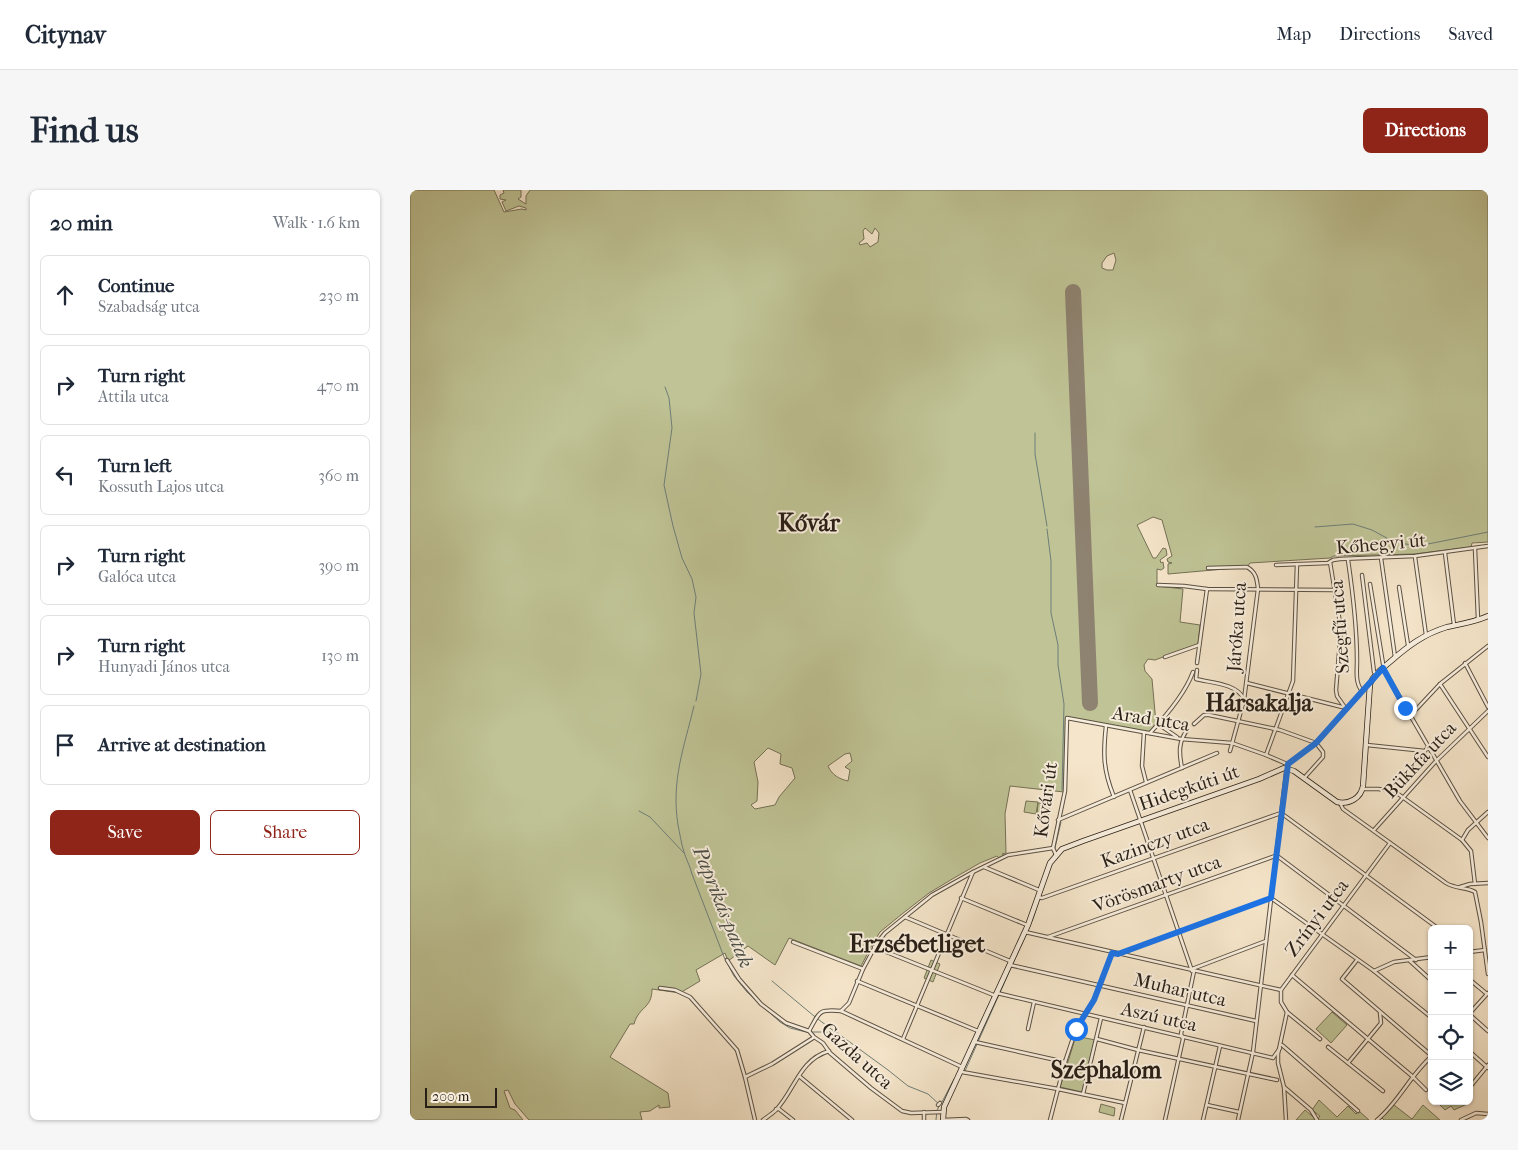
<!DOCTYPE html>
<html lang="en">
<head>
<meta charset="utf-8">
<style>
	:root { --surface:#fff; --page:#f6f6f7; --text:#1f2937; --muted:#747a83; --line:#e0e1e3; --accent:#8f2418 }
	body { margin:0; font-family:"IM FELL French Canon",serif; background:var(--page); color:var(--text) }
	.controls { position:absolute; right:15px; bottom:15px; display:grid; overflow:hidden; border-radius:8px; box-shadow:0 1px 4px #0004 }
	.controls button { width:45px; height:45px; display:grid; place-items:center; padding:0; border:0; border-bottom:1px solid var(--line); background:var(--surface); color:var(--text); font:25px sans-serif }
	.scale { position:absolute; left:15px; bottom:12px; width:72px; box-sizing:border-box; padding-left:5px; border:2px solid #281f16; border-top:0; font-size:14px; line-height:18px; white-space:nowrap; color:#281f16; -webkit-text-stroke:4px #f8eedd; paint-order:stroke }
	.stop { position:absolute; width:15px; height:15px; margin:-11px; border:4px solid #1a73e8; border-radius:50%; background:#fff }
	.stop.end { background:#1a73e8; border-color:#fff; box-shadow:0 1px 5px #0008 }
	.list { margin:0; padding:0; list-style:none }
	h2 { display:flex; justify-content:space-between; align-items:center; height:65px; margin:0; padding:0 20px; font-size:21px }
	h2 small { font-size:16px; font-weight:400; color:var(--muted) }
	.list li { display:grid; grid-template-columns:32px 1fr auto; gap:15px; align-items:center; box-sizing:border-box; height:80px; margin:0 10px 10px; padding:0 10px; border:1px solid var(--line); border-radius:8px }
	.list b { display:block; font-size:19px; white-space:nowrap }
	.list p { margin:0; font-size:16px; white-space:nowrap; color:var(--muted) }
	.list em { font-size:16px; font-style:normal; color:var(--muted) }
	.actions { display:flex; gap:10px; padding:15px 20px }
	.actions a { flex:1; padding:11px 0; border:1px solid var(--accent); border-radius:8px; text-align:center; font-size:18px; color:var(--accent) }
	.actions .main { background:var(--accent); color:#fff }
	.icon { flex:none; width:28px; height:28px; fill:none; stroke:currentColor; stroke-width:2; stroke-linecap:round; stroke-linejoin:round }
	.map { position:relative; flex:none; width:1078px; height:930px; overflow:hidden; border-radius:8px }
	header { display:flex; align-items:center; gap:30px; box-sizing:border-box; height:70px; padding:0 25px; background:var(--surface); border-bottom:1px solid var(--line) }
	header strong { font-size:24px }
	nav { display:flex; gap:28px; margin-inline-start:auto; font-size:18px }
	.intro { display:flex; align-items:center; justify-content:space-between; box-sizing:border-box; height:120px; padding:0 30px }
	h1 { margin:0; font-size:35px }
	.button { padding:12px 22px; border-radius:8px; background:var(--accent); color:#fff; font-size:18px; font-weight:700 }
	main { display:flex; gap:30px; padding:0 30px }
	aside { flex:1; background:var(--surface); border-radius:8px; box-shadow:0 1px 4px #0004 }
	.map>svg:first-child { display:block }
	.green { fill:#bfc395; stroke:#747156; fill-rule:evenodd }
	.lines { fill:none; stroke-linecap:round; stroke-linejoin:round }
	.stream { stroke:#6e7e78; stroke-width:1 }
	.runway { stroke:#8e8270; stroke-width:16 }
	.street-casing { stroke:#5b5043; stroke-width:4.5 }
	.secondary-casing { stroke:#281f16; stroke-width:6 }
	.street { stroke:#f8eedd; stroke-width:2.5 }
	.secondary { stroke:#f8eedd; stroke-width:4.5 }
	.route { stroke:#1a73e8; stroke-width:6 }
	.labels { text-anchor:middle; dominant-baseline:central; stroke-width:4; stroke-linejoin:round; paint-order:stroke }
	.street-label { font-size:19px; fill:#281f16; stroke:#f8eedd }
	.water-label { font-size:20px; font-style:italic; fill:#4b4f47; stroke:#f8eedd }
	.district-label { font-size:24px; font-weight:bold; fill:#281f16; stroke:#f8eedd }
</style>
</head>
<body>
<header>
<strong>Citynav</strong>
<nav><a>Map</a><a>Directions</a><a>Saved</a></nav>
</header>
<div class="intro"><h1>Find us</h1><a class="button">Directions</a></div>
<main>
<aside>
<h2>20 min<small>Walk · 1.6 km</small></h2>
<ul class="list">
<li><svg class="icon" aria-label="ahead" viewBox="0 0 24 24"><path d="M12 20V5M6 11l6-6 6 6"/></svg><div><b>Continue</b><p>Szabadság utca</p></div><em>230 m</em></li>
<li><svg class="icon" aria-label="right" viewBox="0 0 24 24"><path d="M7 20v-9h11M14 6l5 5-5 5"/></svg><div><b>Turn right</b><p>Attila utca</p></div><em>470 m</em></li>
<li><svg class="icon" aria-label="left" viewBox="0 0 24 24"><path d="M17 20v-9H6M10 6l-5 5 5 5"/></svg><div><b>Turn left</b><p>Kossuth Lajos utca</p></div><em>360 m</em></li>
<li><svg class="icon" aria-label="right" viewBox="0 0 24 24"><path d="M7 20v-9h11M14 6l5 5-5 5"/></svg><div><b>Turn right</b><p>Galóca utca</p></div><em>390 m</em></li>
<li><svg class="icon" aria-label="right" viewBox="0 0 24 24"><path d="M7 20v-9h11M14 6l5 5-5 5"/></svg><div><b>Turn right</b><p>Hunyadi János utca</p></div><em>130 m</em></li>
<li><svg class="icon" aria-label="arrive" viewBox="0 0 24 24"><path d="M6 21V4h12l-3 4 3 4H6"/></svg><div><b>Arrive at destination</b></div></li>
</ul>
<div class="actions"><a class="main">Save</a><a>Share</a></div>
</aside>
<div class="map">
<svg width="1078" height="930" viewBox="0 0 1078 930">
	<rect width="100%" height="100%" fill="#f5e5ca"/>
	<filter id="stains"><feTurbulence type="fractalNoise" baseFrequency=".004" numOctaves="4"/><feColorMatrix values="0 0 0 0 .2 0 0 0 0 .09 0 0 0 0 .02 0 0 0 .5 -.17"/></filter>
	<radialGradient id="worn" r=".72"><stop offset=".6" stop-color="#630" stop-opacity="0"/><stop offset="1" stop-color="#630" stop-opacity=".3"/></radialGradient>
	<g class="green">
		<path d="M0,0H84L94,22L112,19L116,20V18L109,16L96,21L92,12L96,10L90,9V5L94,3L93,0H111V7L108,9L116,14V6L120,0H1078V352L1062,353L1061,357L1004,364L924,366L920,368L840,373L837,377L758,384V374L762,373L758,372L757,369L762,366L752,330L743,327L727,335L743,368H746L753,358L756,359L757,365L750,370L751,373L753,372L754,378L751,380L747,379V396L773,399L770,432L790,435L788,454L745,470L738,469L734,475L735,481L742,489L746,533L740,542L656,527L654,602L600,596L595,624L596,663L592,664L595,666L589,668L587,666L570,673L544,688L519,703L492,724L470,742L462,755L451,776L379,748L365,775L338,756L318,771L315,763L286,780L290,791L270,803L242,799C242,819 229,816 224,834H220L200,867L258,903L260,917L249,918V915L240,921L230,922L232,930H119L105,914L98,900L94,901L100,918L105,920L113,930H0ZM455,38L462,44L465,38L469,43L468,52L460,57L457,53L450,55L449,53L454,49L453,41ZM704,63L706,70L703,80H697L692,78V73L697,66ZM358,558L371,564L370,574L382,578L385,588L369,607L365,615L345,619L341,615L347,611L348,592L344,572ZM440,563L442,571L435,577L440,580L438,591C429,589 422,585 418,576L435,564Z"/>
		<polygon points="616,611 628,612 626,624 614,622"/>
		<polygon points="628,613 640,614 638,626 627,624"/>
		<polygon points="521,770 530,774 523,792 514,788"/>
		<polygon points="922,822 937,835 921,853 906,839"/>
		<polygon points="666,846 685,850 672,902 650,897"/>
		<polygon points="909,910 927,927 938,916 946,924 949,921 959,930 886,930 895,920 907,930 910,926 902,920"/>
		<polygon points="1026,911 1054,911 1057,914 1044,920 1041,916 1035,920"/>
		<polygon points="691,914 705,918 704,926 689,922"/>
		<polygon points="984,915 1002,929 1013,915 1030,930 974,930 972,928"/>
	</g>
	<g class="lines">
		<g class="stream">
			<polyline points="255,197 259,208 262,238 254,295 263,336 272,368 282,389 286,407 284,423 291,484 286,511"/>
			<polyline points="625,243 625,264 637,336"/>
			<polyline points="905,337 943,334 962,340 984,352 1008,356 1078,342"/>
			<polyline points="637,339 641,371 641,423 648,455 648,475 654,514 652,600"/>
			<path d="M284,516C274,558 261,590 268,635C270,644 271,653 274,662C276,669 280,676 282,684L314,767L324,786L337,802L370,832L380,838L396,842H426L478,880L498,896L518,904L530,915L527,920L526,930"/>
			<polyline points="229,621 240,627 274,663"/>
			<polyline points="645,658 651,632"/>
			<polyline points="611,756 623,729 629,710"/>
			<polyline points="362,791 404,826 425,842"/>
			<polyline points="683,868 691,833"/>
			<polyline points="555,881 609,760"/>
			<polyline points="531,914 544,889"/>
		</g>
		<polyline class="runway" points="663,102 680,513"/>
		<g class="street-casing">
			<g id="street">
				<polyline points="1065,359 1068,429"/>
				<polyline points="1035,363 1044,435"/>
				<polyline points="1005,367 1016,445"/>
				<polyline points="971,368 985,467"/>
				<path d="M938,370C943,404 947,437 947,471C947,481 945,493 952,501"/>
				<polyline points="920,372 931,439 926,500 927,506 936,519"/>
				<polyline points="866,375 918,373 923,370 930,369 1005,366 1078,356"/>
				<path d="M798,378L837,377C846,382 847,389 848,399L834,510L820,561"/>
				<polyline points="952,385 964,482 966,484"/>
				<polyline points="960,394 974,480 1050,611 1078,648"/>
				<polyline points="748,395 774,396 797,399 924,400"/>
				<polyline points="989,397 998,455"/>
				<polyline points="755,467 789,455"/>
				<polyline points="787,473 797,399"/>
				<polyline points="1055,473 1078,517"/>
				<path d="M787,480L786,489C801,493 826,493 834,509"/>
				<polyline points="837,493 932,517"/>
				<polyline points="1030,494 1078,567"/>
				<polyline points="1000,526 1030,494 1078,456"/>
				<polyline points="748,534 767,547"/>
				<polyline points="784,534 794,525 799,525 870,540 906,553 913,562 913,567 895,587"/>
				<path d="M696,536C693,564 693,580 704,607"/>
				<polyline points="734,542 732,576 736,592"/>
				<path d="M740,543C756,526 775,504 783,482"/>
				<polyline points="957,555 1015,561 1018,557"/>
				<polyline points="856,565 883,491 887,374"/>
				<path d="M772,578C769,564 768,551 778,539"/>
				<polyline points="953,599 968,599 984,601 1052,650 1061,661 1065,694"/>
				<polyline points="720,600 782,781"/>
				<path d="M930,613L933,619L1036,693C1045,699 1057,697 1065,702L1071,732L1078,784"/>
				<polyline points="871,623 1029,739"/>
				<polyline points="648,630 807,563"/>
				<polyline points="964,640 1026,571 1078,521"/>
				<polyline points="1052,650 1058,640 1078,622"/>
				<polyline points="646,665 643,658 655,601 657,528 771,549 822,553 856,565 877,574"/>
				<polyline points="866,665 1006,770"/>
				<polyline points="574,677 629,700"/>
				<polyline points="1050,697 1060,694 1078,693"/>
				<polyline points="628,707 632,708 871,623"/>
				<polyline points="551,708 617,735"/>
				<polyline points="861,708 964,781 1022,828"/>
				<polyline points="495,727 600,771"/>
				<polyline points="615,742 871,800"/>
				<polyline points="638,747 865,666"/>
				<polyline points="383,752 453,779"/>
				<polyline points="464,757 586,806"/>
				<polyline points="1059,762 1075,760"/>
				<polyline points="708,764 861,708"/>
				<polyline points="317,770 329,789 351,814 376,833 399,841 404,847 413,853 420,863 461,898 492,921 501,923 533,922"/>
				<polyline points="947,770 932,789 1022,866"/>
				<polyline points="1000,771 1022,791"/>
				<polyline points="600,775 846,831"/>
				<polyline points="782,779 856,751"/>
				<polyline points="964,781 984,772 1022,767"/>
				<polyline points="882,785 1002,886 1016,900"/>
				<polyline points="1059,789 1077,804"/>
				<polyline points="447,791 568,841"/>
				<polyline points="250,798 265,800 280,807 327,860 335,887 345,930"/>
				<polyline points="587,803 863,868 870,858"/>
				<polyline points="431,821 439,813 453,779 467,753 475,743 522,705 563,682 598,665 643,658"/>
				<polyline points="1059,824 1078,803"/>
				<polyline points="1059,824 1078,841"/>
				<polyline points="618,839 624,812"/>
				<path d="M399,841C410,822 407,819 431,821L552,877"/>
				<polyline points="493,849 563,682"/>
				<polyline points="687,849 728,860 867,890"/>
				<polyline points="910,849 877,822 871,812 871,800 980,653"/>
				<polyline points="565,852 655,872"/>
				<polyline points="872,855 948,921"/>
				<polyline points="918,857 973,901"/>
				<polyline points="1059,861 1078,878"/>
				<polyline points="938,873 971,833 970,823"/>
				<polyline points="552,882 648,899 715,913"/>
				<polyline points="389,886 442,930"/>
				<polyline points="335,887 362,874 403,848"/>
				<polyline points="874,897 901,920 907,930"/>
				<polyline points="1060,897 1078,875"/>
				<polyline points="673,904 691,828"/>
				<polyline points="528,915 530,913"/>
				<polyline points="797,915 829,922"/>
				<polyline points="366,919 369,919 383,930"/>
				<polyline points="514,922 514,930"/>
				<path d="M353,930C357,927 362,924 366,920C385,900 389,870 419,861"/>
				<polyline points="533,930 556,929 558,930"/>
				<polyline points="640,930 655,872 666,839 684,810 702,763"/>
				<polyline points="711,930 734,837"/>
				<polyline points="755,930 773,849 771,844 784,781"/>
				<polyline points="793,930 810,856"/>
				<polyline points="828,930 843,862 877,574 906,553 959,494"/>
				<polyline points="876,930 874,897 868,873 868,864 877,822"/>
				<path d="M967,930C989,912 1000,885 1022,866"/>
				<polyline points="1051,930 1066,923 1078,924"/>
			</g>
		</g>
		<g class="secondary-casing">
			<path id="secondary" d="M533,930L534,917L618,735L640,673L652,659L673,651L849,589L874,578L884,581L927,612C939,615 951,608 953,596L960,494C964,484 973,478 981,471C998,456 1014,444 1037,437C1051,434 1065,432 1078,426"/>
		</g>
		<use href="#street" class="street"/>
		<use href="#secondary" class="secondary"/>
	</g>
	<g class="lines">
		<polyline class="route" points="666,839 684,810 702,763 708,764 861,708 878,574 906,553 973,478 995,518"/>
	</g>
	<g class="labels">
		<g class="street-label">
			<text transform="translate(971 354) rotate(-5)">Kőhegyi út</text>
			<text transform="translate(827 437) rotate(-86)">Járóka utca</text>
			<text transform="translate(930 437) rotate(-94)">Szegfű utca</text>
			<text transform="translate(741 529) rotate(9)">Arad utca</text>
			<text transform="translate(1010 570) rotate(-47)">Bükkfa utca</text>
			<text transform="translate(779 598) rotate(-19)">Hidegkúti út</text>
			<text transform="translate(636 610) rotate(-82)">Kővári út</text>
			<text transform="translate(745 653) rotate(-20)">Kazinczy utca</text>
			<text transform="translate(747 694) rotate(-20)">Vörösmarty utca</text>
			<text transform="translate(907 728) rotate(-53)">Zrínyi utca</text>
			<text transform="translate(770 800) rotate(13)">Muhar utca</text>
			<text transform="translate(749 827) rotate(13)">Aszú utca</text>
			<text transform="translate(447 866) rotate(42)">Gazda utca</text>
		</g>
		<g class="water-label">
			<text transform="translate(313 717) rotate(68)">Paprikás-patak</text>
		</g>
		<g class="district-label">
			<text x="399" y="333">Kővár</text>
			<text x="849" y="513">Hársakalja</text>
			<text x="507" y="754">Erzsébetliget</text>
			<text x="696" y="880">Széphalom</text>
		</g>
	</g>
	<rect width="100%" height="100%" filter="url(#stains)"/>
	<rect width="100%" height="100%" fill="url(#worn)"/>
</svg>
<div class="controls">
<button>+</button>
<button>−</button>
<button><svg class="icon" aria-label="locate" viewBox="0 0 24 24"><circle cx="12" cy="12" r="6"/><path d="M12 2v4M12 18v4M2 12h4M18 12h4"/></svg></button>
<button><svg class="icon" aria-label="layers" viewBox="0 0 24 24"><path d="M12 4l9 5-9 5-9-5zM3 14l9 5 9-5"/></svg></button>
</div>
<div class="scale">200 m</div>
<div class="stop" style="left:666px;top:839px"></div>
<div class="stop end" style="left:995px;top:518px"></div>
</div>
</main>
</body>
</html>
